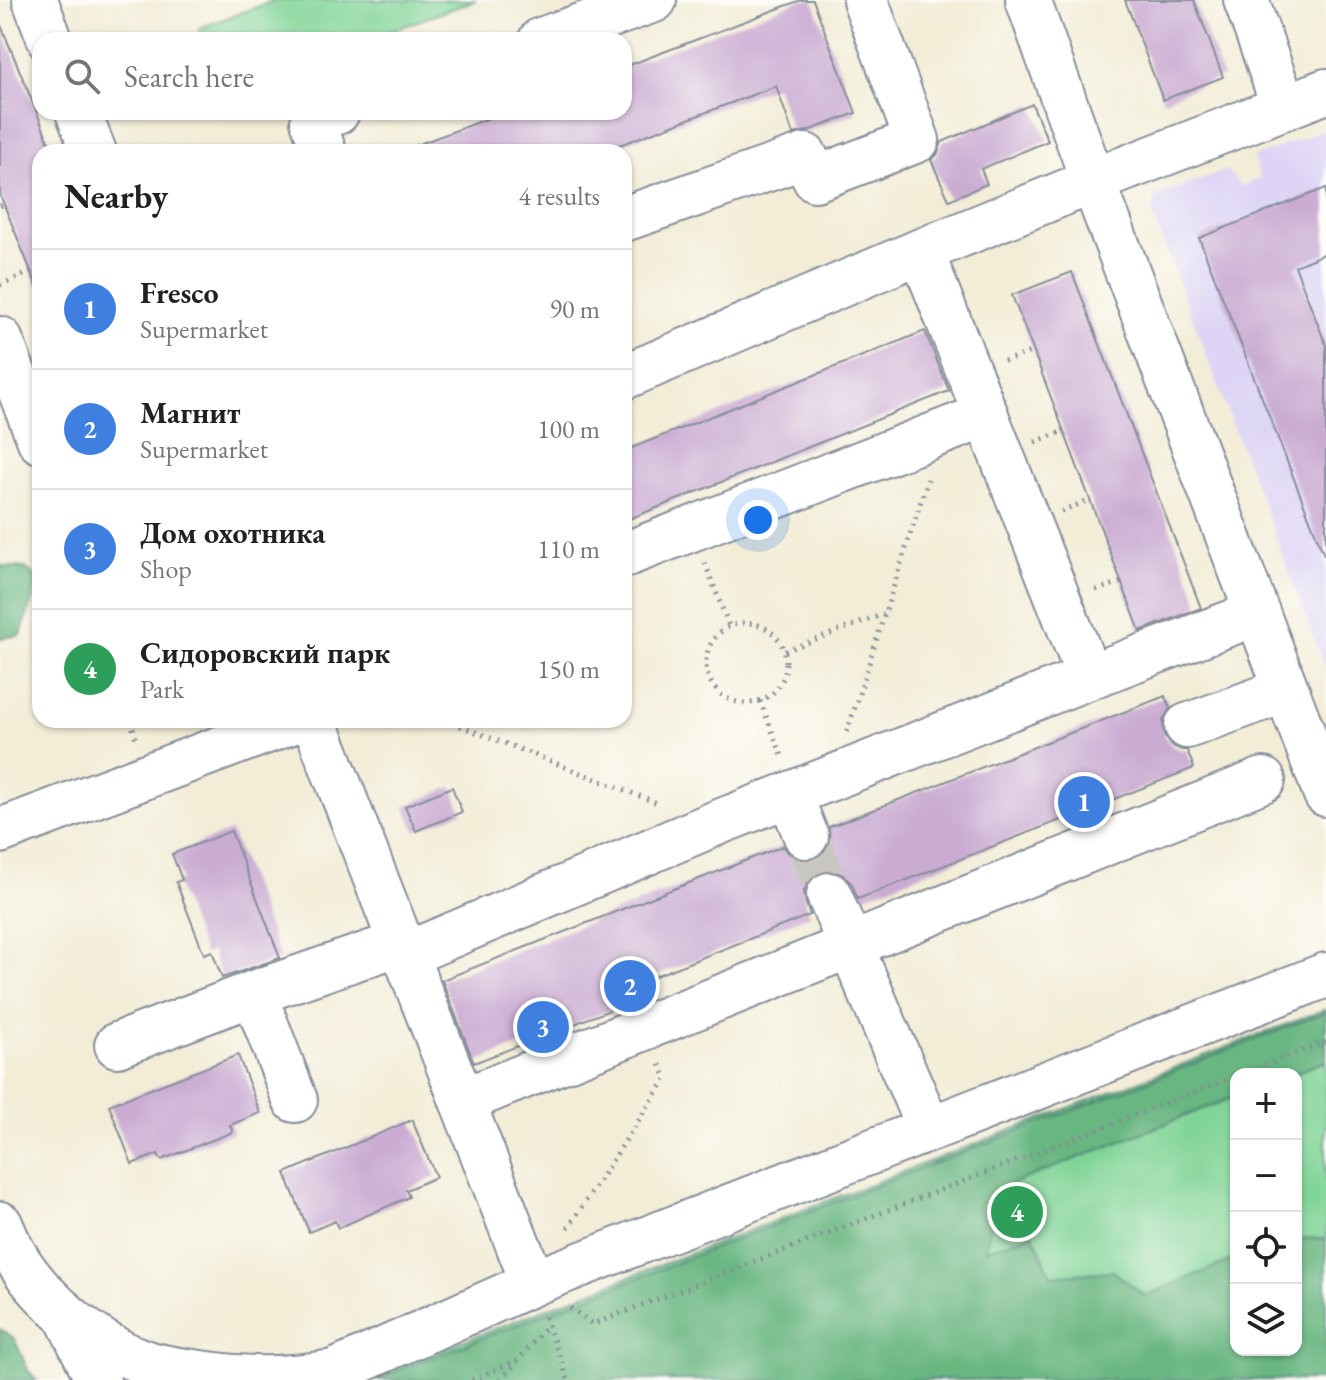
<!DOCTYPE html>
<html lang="en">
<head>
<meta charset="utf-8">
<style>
	:root { --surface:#fff; --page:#f6f6f6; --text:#202124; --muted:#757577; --line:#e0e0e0; --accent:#d1495b }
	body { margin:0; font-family:"EB Garamond",serif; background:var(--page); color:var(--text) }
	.controls { position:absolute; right:24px; bottom:24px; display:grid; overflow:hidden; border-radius:16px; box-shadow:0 2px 6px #0004 }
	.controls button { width:72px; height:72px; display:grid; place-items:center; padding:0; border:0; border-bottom:2px solid var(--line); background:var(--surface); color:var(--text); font:40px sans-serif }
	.you { position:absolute; left:758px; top:520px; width:28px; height:28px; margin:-20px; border:6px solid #fff; border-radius:50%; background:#1a73e8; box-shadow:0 0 0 12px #1a73e833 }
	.badge { display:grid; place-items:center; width:52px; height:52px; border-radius:50%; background:var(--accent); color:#fff; font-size:26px; font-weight:700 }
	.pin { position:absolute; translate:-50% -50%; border:4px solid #fff; box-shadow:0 2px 8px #0006 }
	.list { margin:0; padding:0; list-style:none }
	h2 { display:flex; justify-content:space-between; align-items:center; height:104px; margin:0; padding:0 32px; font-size:34px }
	h2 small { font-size:26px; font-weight:400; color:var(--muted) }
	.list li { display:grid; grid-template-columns:52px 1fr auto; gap:24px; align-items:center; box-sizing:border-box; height:120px; padding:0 32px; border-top:2px solid var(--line) }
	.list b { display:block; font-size:30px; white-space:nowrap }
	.list p { margin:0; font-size:26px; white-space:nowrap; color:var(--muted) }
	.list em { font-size:26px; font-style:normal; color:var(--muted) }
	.icon { flex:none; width:44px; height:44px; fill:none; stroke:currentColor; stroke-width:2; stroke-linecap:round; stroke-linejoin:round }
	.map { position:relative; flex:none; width:1326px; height:1380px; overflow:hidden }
	.search { position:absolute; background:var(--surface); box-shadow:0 2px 6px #0004; left:32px; top:32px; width:600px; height:88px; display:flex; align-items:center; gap:20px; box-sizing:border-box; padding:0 28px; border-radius:24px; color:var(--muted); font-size:30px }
	.panel { position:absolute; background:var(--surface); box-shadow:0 2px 6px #0004; left:32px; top:144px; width:600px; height:584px; border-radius:24px }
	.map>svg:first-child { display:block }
	.built { fill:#ded5f6 }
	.green { fill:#81d497; stroke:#4e827a; stroke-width:2; fill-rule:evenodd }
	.forest { fill:#68b680; stroke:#42726f; stroke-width:2 }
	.building { fill:#caacd3 }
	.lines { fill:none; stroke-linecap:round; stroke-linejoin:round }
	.minor-tunnel { stroke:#c8c7bf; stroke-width:44; stroke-dasharray:44 22; stroke-linecap:butt }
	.minor-casing { stroke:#878e9a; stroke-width:48 }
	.path { stroke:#878e9a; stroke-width:5; stroke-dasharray:2 6; stroke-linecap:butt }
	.minor { stroke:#fff; stroke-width:44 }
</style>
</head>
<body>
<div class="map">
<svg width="1326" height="1380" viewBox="0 0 1326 1380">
	<rect width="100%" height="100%" fill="#fdfcf7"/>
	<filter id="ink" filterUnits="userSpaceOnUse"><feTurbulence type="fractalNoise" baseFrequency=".0125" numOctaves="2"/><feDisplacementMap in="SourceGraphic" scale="16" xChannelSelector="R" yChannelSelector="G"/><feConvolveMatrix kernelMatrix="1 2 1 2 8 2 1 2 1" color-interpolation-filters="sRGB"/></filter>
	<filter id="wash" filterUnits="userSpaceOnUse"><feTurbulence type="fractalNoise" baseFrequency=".006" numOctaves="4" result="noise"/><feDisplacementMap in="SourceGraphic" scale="32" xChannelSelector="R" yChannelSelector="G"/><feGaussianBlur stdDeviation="1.8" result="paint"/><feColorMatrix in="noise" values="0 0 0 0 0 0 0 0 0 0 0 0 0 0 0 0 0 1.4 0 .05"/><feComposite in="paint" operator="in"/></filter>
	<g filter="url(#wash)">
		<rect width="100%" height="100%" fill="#f3edd7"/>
		<polygon class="built" points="1326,129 1326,670 1152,213 1156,196 1226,170 1242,186 1260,179 1253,157"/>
		<g class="green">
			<polygon points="276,0 476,0 366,40 203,40 199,28"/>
			<path d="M1326,1009V1380H361ZM1236,1074H1296V1350H1236Z"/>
		</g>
		<g class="forest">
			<polygon points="0,566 25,568 39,578 21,635 0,638"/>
			<polygon points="1326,1012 1326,1061 1292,1074 1236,1074 1236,1096 996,1190 986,1250 1033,1234 1051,1276 1113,1271 1145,1296 1236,1258 1236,1350 1296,1350 1296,1238 1326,1239 1326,1380 373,1380"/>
			<polygon points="0,1329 14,1338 28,1370 37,1380 0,1380"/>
		</g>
		<g id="blocks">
			<g class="building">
				<polygon points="801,0 813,0 856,113 808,131 793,134 776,86 601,152 406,152 406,149 505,112 624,112 624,67"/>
				<polygon points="1125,0 1194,0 1223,77 1163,100"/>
				<polygon points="0,23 53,152 40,152 39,291 0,195"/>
				<polygon points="1032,104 1048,141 981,169 987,184 949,200 931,160 937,155 942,142"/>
				<polygon points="1326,188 1326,253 1295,266 1326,345 1326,555 1324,555 1199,238"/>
				<polygon points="1072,272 1201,608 1140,631 1012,295"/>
				<polygon points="925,331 949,391 624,521 624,451"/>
				<polygon points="1165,696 1170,708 1163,721 1164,735 1172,746 1182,750 1187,750 1194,768 858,899 852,884 843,875 831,870 820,872 810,879 804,891 806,904 810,915 622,989 628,1003 474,1063 442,980 783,846 790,855 801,860 816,859 825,852 830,841 829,827"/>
				<polygon points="452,787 462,812 416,831 405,806"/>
				<polygon points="231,831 280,958 222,978 212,951 204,954 176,882 182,880 172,854"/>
				<polygon points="238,1055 260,1113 230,1125 233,1132 161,1160 158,1154 132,1164 109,1105"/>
				<polygon points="412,1120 436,1177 406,1190 409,1197 338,1228 335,1221 309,1232 285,1173"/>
			</g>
		</g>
	</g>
	<g filter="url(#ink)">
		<use href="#blocks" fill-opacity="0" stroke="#878e9a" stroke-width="2"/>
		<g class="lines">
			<polyline class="minor-tunnel" points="806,836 829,895"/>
			<g class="minor-casing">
				<g id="minor">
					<polyline points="35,0 50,40"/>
					<polyline points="1028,0 1093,181 1326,794"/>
					<polyline points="1246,0 1284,107"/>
					<polyline points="541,40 654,0"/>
					<polyline points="78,112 94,152"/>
					<polyline points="324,152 313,121 337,112"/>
					<polyline points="624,219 805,156 815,179 917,140 865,0"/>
					<polyline points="921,251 1089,677"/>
					<polyline points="0,339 40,441"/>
					<polyline points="624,377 921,251 1093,181 1326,91"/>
					<polyline points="624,555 986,415"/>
					<polyline points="314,720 533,1283"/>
					<polyline points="1187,726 1286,690"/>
					<polyline points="790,795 806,836"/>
					<polyline points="0,831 296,720"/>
					<polyline points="829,895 929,1129"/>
					<polyline points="405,955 714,824 1089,677 1257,613"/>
					<polyline points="117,1045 254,993"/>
					<polyline points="295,1100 254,993 400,943"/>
					<polyline points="462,1101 1263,780"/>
					<path d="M0,1224C4,1233 8,1243 13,1252C37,1296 93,1343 141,1361C160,1368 180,1370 200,1373C249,1380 286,1380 334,1372L533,1283L1326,975"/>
					<polyline points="67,1317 98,1380"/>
				</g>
			</g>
			<g class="path">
				<polyline points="0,206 4,204"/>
				<polyline points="0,285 31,272"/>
				<polyline points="1004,361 1033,351"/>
				<polyline points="1035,442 1064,431"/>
				<polyline points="1061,511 1090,500"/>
				<polyline points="705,563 729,626"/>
				<polyline points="1096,590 1122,582"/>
				<circle cx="746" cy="663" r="40"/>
				<polyline points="785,651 884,614"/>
				<polyline points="760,701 782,756"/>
				<polyline points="131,720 136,741"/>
				<polyline points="445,720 660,804"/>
				<polyline points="847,732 928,479"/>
				<polyline points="1242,1074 1326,1042"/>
				<polyline points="568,1228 666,1079 659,1061"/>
				<polyline points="570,1308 593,1324 1236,1076"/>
				<polyline points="545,1317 568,1380"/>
				<polyline points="472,1380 515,1361"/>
				<polyline points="501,1380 548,1325"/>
			</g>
			<use href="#minor" class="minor"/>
		</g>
	</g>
</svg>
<div class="controls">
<button>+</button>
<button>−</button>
<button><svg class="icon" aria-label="locate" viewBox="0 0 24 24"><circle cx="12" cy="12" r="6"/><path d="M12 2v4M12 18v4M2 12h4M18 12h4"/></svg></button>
<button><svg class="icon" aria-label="layers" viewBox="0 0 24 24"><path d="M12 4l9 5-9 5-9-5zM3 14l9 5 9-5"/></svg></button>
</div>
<div class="you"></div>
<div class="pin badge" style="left:1084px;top:802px;background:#3f7fe0">1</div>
<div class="pin badge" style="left:630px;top:986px;background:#3f7fe0">2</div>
<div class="pin badge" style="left:543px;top:1027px;background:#3f7fe0">3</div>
<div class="pin badge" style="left:1017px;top:1212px;background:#2e9e5b">4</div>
<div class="search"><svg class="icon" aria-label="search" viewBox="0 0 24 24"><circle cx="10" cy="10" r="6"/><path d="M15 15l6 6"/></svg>Search here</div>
<section class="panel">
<h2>Nearby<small>4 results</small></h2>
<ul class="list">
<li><span class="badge" style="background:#3f7fe0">1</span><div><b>Fresco</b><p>Supermarket</p></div><em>90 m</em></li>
<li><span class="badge" style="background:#3f7fe0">2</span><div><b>Магнит</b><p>Supermarket</p></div><em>100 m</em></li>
<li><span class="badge" style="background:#3f7fe0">3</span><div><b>Дом охотника</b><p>Shop</p></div><em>110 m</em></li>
<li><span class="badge" style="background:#2e9e5b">4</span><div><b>Сидоровский парк</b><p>Park</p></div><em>150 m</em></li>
</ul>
</section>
</div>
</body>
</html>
